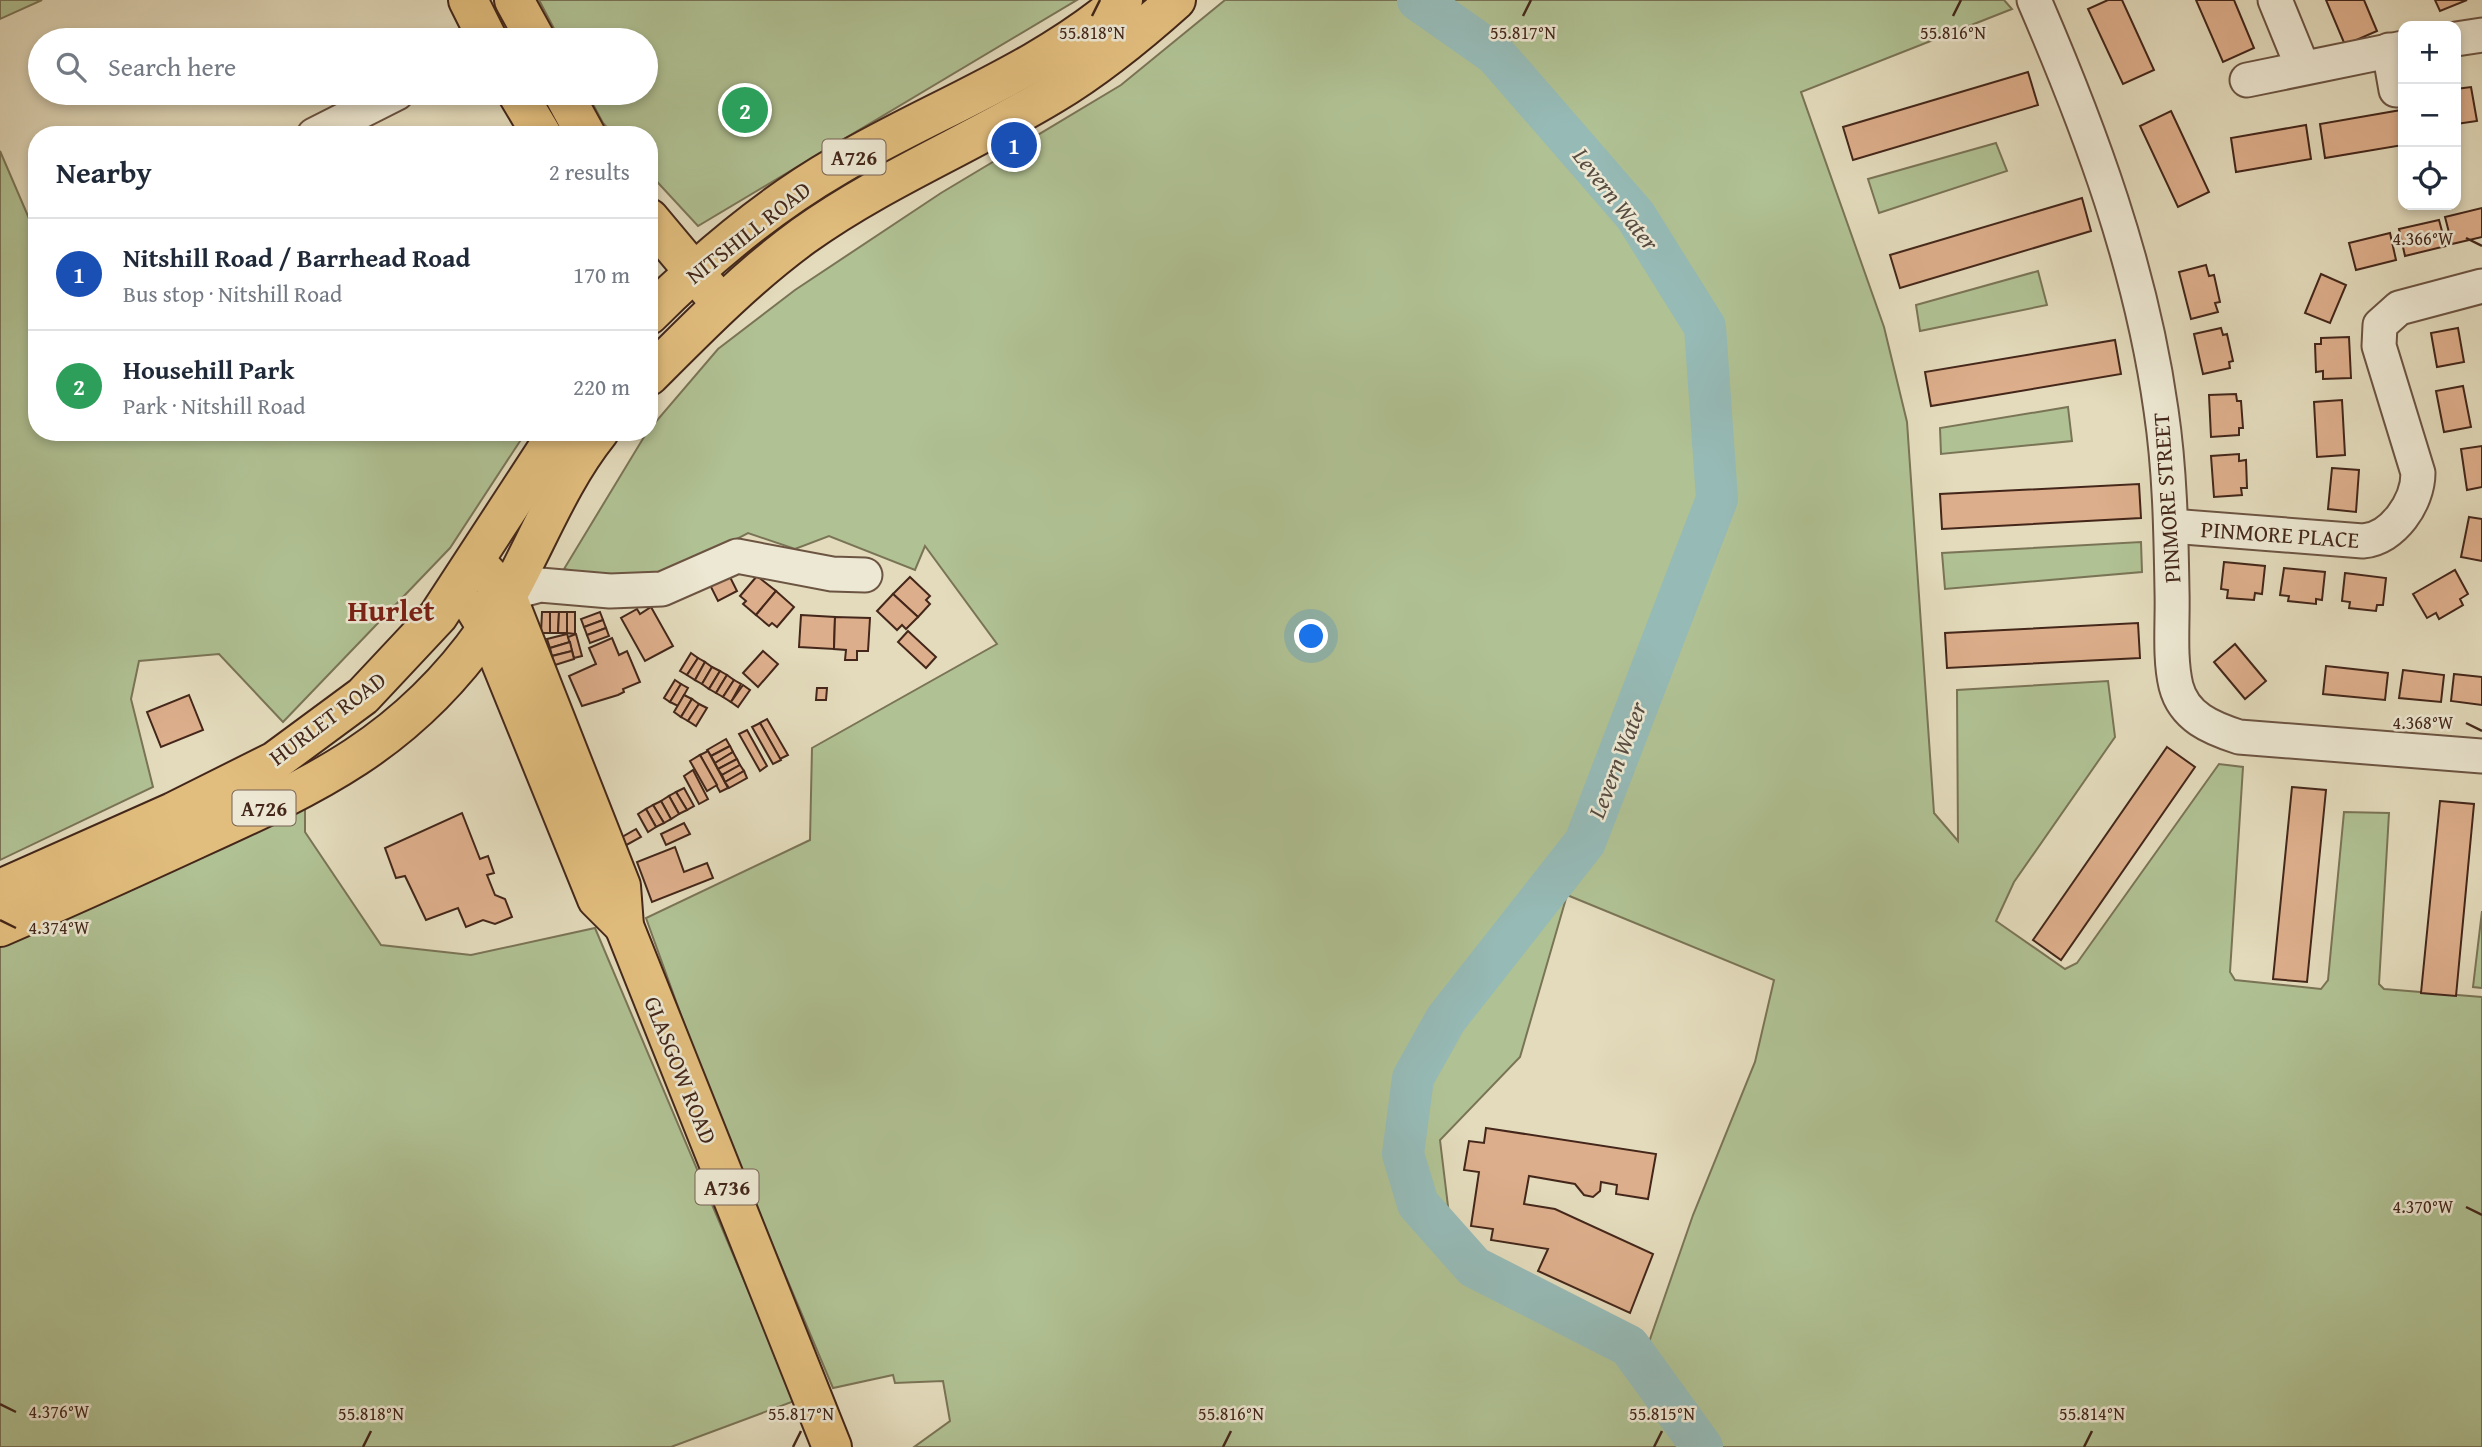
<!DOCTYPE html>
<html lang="en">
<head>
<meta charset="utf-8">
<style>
	:root { --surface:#fff; --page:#f2f2f3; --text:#1f2937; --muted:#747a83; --line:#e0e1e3; --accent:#ea580c }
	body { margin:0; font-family:"Gentium Book Plus",serif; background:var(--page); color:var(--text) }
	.controls { position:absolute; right:21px; top:21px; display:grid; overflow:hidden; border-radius:14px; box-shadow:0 4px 10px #0003 }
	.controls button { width:63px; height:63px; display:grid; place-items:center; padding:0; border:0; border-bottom:2px solid var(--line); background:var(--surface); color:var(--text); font:35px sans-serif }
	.you { position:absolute; left:1312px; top:637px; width:24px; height:24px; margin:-18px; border:5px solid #fff; border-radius:50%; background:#1a73e8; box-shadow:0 0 0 10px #1a73e833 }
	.badge { display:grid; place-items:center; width:46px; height:46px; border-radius:50%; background:var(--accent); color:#fff; font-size:23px; font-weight:700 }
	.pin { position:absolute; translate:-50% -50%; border:4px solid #fff; box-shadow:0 2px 7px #0006 }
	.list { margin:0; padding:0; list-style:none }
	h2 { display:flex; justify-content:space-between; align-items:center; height:91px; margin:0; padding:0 28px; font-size:30px }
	h2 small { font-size:23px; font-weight:400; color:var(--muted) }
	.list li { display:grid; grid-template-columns:46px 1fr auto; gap:21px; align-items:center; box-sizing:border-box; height:112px; padding:0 28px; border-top:2px solid var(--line) }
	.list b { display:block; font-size:26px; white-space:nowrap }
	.list p { margin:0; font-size:23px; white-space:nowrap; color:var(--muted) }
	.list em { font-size:23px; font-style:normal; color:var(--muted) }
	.icon { flex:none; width:38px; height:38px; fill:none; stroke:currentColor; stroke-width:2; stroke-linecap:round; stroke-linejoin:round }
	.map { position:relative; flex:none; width:2482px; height:1447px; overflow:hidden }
	.search { position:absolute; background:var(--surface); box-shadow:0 4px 10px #0003; left:28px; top:28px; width:630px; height:77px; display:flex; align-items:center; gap:18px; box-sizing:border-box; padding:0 24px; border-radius:38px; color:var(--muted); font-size:26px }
	.panel { position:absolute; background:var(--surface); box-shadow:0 4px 10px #0003; left:28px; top:126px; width:630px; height:315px; border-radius:28px }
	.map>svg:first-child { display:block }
	.green { fill:#b0c193; stroke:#7a7456; stroke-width:2; fill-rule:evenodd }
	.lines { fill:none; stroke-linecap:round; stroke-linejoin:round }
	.river { stroke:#96bab6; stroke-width:42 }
	.building { fill:#ddae8b; stroke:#44271a; stroke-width:2 }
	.minor-casing { stroke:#6c5442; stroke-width:37 }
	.major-casing { stroke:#44271a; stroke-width:42 }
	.minor { stroke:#ede8d3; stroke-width:33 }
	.major { stroke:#e2be7e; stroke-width:38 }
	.ticks { fill:none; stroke:#44271a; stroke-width:2.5 }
	.labels { text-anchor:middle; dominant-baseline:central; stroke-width:5; stroke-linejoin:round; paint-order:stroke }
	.shield { fill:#ede8d3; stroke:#776152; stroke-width:2 }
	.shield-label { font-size:21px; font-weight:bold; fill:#44271a }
	.street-label { font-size:23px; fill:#44271a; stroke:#ede8d3 }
	.water-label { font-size:24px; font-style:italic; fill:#584c41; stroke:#ede8d3 }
	.district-label { font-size:30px; font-weight:bold; fill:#7a1f14; stroke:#ede8d3 }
	.ticks-label { font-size:18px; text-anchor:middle; fill:#44271a; stroke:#ede8d3; stroke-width:5; stroke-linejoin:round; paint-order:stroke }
</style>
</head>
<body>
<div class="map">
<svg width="2482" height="1447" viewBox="0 0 2482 1447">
	<rect width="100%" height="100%" fill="#e3dbbc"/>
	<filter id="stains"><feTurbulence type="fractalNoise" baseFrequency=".00286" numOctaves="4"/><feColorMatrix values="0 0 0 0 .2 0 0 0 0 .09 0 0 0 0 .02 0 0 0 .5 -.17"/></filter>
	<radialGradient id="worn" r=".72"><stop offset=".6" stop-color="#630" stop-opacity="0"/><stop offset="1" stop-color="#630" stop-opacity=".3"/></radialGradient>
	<g class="green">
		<polygon points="0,0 42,0 0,19"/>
		<polygon points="539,0 1077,0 698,226 649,173 649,135 614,135 603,123 587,93 646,93 646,40 560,40"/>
		<path d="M1225,0H2004L2012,9L1801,92L1884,327L1907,422L1934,813L1958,841L1957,690L2108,681L2115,737L2014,882L1996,921L2065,969L2077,963L2219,764L2243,767L2230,972L2235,980L2321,989L2328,980L2344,812L2389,813L2379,984L2384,989L2482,997V1447H914L950,1421L943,1381L895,1383L893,1375L833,1388L713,1104L646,918L810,840L812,748L997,644L925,546L915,570L829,536L795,549L748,533L672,573L622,583L564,569L647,432L718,349L795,290L941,193L1121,85ZM1567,895L1774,980L1755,1062L1693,1215L1649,1342L1571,1302L1451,1231L1440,1140L1520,1057Z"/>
		<polygon points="1996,143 2007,171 1879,213 1868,179"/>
		<polygon points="0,151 37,237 37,432 526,432 450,548 283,722 219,654 139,661 131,699 153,787 0,860"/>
		<polygon points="2038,271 2047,305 1920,331 1916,305"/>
		<polygon points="2068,407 2072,441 1941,454 1940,428"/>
		<polygon points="2141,542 2142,572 1945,589 1942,553"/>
		<polygon points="305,806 305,832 381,945 471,955 595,928 787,1382 797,1400 671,1447 0,1447 0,939"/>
		<polygon points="2482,911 2482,988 2473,987"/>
	</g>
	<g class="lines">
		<polyline class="river" points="1418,0 1495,54 1635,215 1705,327 1717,499 1585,842 1446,1019 1413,1078 1403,1154 1418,1204 1474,1267 1629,1346 1702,1447"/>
	</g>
	<g class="building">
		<polygon points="2108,0 2122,0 2154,70 2123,84 2088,9"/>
		<polygon points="2196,0 2234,0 2254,48 2223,62"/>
		<polygon points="2326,0 2364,0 2377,31 2345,45"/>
		<polygon points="2435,0 2467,0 2440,11"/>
		<polygon points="2028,72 2038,105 1853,160 1843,127"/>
		<polygon points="2471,87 2477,121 2456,124 2456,89"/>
		<polygon points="2401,110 2403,145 2325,158 2320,124"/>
		<polygon points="2171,111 2209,192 2178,207 2140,126"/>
		<polygon points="2306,125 2311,159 2236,172 2231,138"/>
		<polygon points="2082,198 2091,231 1900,288 1890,255"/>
		<polygon points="2482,208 2482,237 2452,244 2445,217"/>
		<polygon points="2439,220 2446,246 2405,256 2399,229"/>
		<polygon points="2390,233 2396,260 2356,270 2349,243"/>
		<polygon points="2206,265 2209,276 2214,275 2220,302 2215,303 2218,312 2191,319 2179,272"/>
		<polygon points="2321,274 2346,285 2330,323 2305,313"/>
		<polygon points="2221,328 2223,335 2227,334 2233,361 2229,362 2230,368 2203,374 2194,334"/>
		<polygon points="2458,328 2464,362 2437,367 2431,333"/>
		<polygon points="2349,337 2351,378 2323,379 2323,371 2316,372 2315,344 2321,344 2321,338"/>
		<polygon points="2115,340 2121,374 1931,406 1925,372"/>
		<polygon points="2463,386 2471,427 2444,432 2436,391"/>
		<polygon points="2236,394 2237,401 2241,401 2243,428 2239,428 2239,435 2211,437 2209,395"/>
		<polygon points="2342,400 2345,455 2317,457 2314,402"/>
		<polygon points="2482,446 2482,487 2467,490 2461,449"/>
		<polygon points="2239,454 2239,461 2246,460 2247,488 2241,488 2242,495 2214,497 2211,456"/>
		<polygon points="2332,468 2359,470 2356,512 2328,509"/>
		<polygon points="2139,484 2141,518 1942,529 1940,494"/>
		<polygon points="2469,517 2482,519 2482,561 2461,557"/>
		<polygon points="2224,562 2265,566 2262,594 2255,593 2254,600 2227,598 2228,590 2221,589"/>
		<polygon points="2284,568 2325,572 2322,600 2316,599 2316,604 2288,601 2289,596 2280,595"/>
		<polygon points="2455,570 2468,594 2460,599 2463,605 2439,619 2436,613 2427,618 2413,594"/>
		<polygon points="727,571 737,591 718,601 708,581"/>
		<polygon points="2345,573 2386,578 2383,605 2377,605 2376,611 2349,608 2350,602 2342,601"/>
		<polygon points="757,576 776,591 756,615 743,604 746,601 740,596"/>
		<polygon points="910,577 930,596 926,600 930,604 918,617 893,594"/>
		<polygon points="776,591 794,607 777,627 772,623 769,626 756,615"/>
		<polygon points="893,594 918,617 906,629 902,625 897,630 877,611"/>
		<polygon points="651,607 673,646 645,661 621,618 637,609 640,614"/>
		<polygon points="542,612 550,612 550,633 541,633"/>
		<polygon points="550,612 559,612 558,633 550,633"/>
		<polygon points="559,612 567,612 567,633 558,633"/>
		<polygon points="567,612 575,612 575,634 567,633"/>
		<polygon points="600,612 603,620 584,627 581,619"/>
		<polygon points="801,615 835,617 834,649 799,647"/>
		<polygon points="835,617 870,618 868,651 857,651 857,660 845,660 846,650 834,649"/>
		<polygon points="603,620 606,628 587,635 584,627"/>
		<polygon points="2138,623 2140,658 1947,668 1945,633"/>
		<polygon points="606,628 609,636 590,643 587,635"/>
		<polygon points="908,631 936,657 926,668 898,642"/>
		<polygon points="567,634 570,642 550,648 547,639"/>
		<polygon points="576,634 582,656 574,658 568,637"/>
		<polygon points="612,638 619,655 627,651 640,682 623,689 624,692 618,695 582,706 569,676 596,664 589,648"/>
		<polygon points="570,642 572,651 552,656 550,648"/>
		<polygon points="2235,644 2266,681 2245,699 2214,662"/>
		<polygon points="572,651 574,659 555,665 552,656"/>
		<polygon points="763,651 778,664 758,687 743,673"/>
		<polygon points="691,653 698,658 687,675 680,671"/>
		<polygon points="698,658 705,662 695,680 687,675"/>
		<polygon points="705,662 712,667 702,684 695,680"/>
		<polygon points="2326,666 2388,673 2385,700 2323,694"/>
		<polygon points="712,667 720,671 709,689 702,684"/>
		<polygon points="2403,670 2444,675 2441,702 2399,698"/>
		<polygon points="720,671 727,675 716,693 709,689"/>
		<polygon points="2454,674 2482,677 2482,705 2451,701"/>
		<polygon points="727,675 734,680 723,697 716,693"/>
		<polygon points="675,680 681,684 670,702 664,698"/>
		<polygon points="734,680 741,684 731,702 723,697"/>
		<polygon points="681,684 688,688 678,706 670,702"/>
		<polygon points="743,685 750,690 738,707 731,702"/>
		<polygon points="817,688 827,688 826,700 816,700"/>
		<polygon points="189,695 203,730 161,747 147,712"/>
		<polygon points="684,695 692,699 681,717 674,712"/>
		<polygon points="692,699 699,704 688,721 681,717"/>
		<polygon points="699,704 707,708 696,726 688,721"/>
		<polygon points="767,719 788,755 780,759 760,723"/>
		<polygon points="760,723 781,760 773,764 752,727"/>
		<polygon points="747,730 767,766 760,771 739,734"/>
		<polygon points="726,739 730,746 711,756 707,750"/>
		<polygon points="730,746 733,752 715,763 711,756"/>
		<polygon points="2167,747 2195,767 2061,960 2033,940"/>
		<polygon points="708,751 728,788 720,792 700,755"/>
		<polygon points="733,752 737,759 718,769 715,763"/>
		<polygon points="700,755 717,785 707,791 690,761"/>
		<polygon points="737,759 740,765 722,775 718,769"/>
		<polygon points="740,765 744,771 725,782 722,775"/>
		<polygon points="693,770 708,799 699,804 684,776"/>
		<polygon points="744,771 747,778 729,788 725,782"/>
		<polygon points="2292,787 2326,790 2307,982 2273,979"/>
		<polygon points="684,788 694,806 687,810 676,792"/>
		<polygon points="676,792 687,810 679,814 669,796"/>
		<polygon points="669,796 679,814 671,819 661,801"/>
		<polygon points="661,801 671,819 664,823 653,805"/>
		<polygon points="2440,801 2474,804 2456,996 2421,993"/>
		<polygon points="653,805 664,823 656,827 646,809"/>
		<polygon points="646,809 656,827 648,832 638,814"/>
		<polygon points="462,813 480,859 488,856 494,873 487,875 495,895 505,899 512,917 495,924 483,920 466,927 458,908 426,920 405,876 396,878 385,848"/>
		<polygon points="684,823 690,834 666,845 661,834"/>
		<polygon points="636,829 641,837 621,848 617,840"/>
		<polygon points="675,847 684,872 707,863 713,878 652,902 637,862"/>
		<polygon points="1486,1128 1656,1154 1648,1199 1616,1194 1617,1185 1601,1182 1600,1191 1593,1197 1584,1195 1575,1184 1529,1176 1524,1204 1555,1209 1653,1254 1630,1313 1538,1271 1548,1249 1491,1240 1493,1229 1471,1226 1479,1172 1464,1170 1469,1141 1484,1143"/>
	</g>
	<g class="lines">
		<g class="minor-casing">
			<g id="minor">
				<path d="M2034,0C2091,132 2141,267 2161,410C2170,470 2171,531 2172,591C2173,621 2169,657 2176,686C2184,717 2211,728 2239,737L2482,756"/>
				<polyline points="2275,0 2302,66"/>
				<polyline points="2456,39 2482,35"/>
				<polyline points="2389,50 2396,90"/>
				<polyline points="2247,80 2403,48"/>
				<polyline points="314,135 397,93"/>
				<path d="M2171,526L2363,541C2393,539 2418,502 2418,473L2379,346L2380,325L2399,308L2482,286"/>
				<polyline points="506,594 540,585 610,591 662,589 737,556 832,574 865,575"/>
			</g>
		</g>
		<g class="major-casing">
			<g id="major">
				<polyline points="468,0 488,40"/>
				<polyline points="514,0 536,40"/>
				<polyline points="517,93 542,135"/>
				<polyline points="563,93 586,135"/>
				<polyline points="649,218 711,292"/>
				<path d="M649,315C705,259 768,206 837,166C932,110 1038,73 1123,0"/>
				<path d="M649,376C698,327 747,277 803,236C881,180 972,143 1053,94C1098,67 1138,34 1176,0"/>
				<polyline points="476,562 506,594 621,886 624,926 832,1447"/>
				<polyline points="476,610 487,628 597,899 624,926"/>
				<polyline points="0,889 173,812 275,761 363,696 438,616 558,432"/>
				<path d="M0,927C65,899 129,870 194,840C315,785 406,744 486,630C529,567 551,492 599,432"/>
			</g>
		</g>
		<use href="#minor" class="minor"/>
		<use href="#major" class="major"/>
	</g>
	<path class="ticks" d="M1092,16L1100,0M1523,16L1531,0M1953,16L1961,0M2466,238L2482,246M2466,723L2482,731M0,920L16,928M2466,1207L2482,1215M0,1404L16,1412M363,1447L371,1431M793,1447L801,1431M1223,1447L1231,1431M1654,1447L1662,1431M2084,1447L2092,1431"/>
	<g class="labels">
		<g class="shield">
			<rect x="822.5" y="139.5" width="63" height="35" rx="5"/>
			<rect x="232.5" y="790.5" width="63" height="35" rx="5"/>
			<rect x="695.5" y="1169.5" width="63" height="35" rx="5"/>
		</g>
		<g class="shield-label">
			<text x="854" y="157">A726</text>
			<text x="264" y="808">A726</text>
			<text x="727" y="1187">A736</text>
		</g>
		<g class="street-label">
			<text transform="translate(748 232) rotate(-38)">NITSHILL ROAD</text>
			<text transform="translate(2166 498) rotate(-94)">PINMORE STREET</text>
			<text transform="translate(2280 534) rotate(4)">PINMORE PLACE</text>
			<text transform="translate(327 718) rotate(-37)">HURLET ROAD</text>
			<text transform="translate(681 1070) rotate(68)">GLASGOW ROAD</text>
		</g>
		<g class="water-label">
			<text transform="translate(1616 199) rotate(52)">Levern Water</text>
			<text transform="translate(1617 760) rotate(-69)">Levern Water</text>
		</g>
		<g class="district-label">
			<text x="391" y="610">Hurlet</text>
		</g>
	</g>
	<g class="ticks-label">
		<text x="1092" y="39">55.818°N</text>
		<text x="1523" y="39">55.817°N</text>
		<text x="1953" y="39">55.816°N</text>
		<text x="2423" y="245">4.366°W</text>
		<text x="2423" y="729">4.368°W</text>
		<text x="59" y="934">4.374°W</text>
		<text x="2423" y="1213">4.370°W</text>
		<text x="59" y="1418">4.376°W</text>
		<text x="371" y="1420">55.818°N</text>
		<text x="801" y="1420">55.817°N</text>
		<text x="1231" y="1420">55.816°N</text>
		<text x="1662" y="1420">55.815°N</text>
		<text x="2092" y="1420">55.814°N</text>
	</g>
	<rect width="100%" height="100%" filter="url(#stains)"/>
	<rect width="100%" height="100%" fill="url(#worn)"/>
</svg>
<div class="controls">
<button>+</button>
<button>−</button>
<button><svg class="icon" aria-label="locate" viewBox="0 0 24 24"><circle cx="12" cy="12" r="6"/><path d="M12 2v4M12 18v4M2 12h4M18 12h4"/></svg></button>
</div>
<div class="you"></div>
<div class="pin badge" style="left:1014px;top:145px;background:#1a4fb4">1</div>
<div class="pin badge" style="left:745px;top:110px;background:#2e9e5b">2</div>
<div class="search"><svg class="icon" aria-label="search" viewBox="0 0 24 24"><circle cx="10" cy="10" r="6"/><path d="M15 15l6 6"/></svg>Search here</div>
<section class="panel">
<h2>Nearby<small>2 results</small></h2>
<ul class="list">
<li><span class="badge" style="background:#1a4fb4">1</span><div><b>Nitshill Road / Barrhead Road</b><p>Bus stop · Nitshill Road</p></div><em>170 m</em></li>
<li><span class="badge" style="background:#2e9e5b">2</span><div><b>Househill Park</b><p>Park · Nitshill Road</p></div><em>220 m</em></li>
</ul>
</section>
</div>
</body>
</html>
